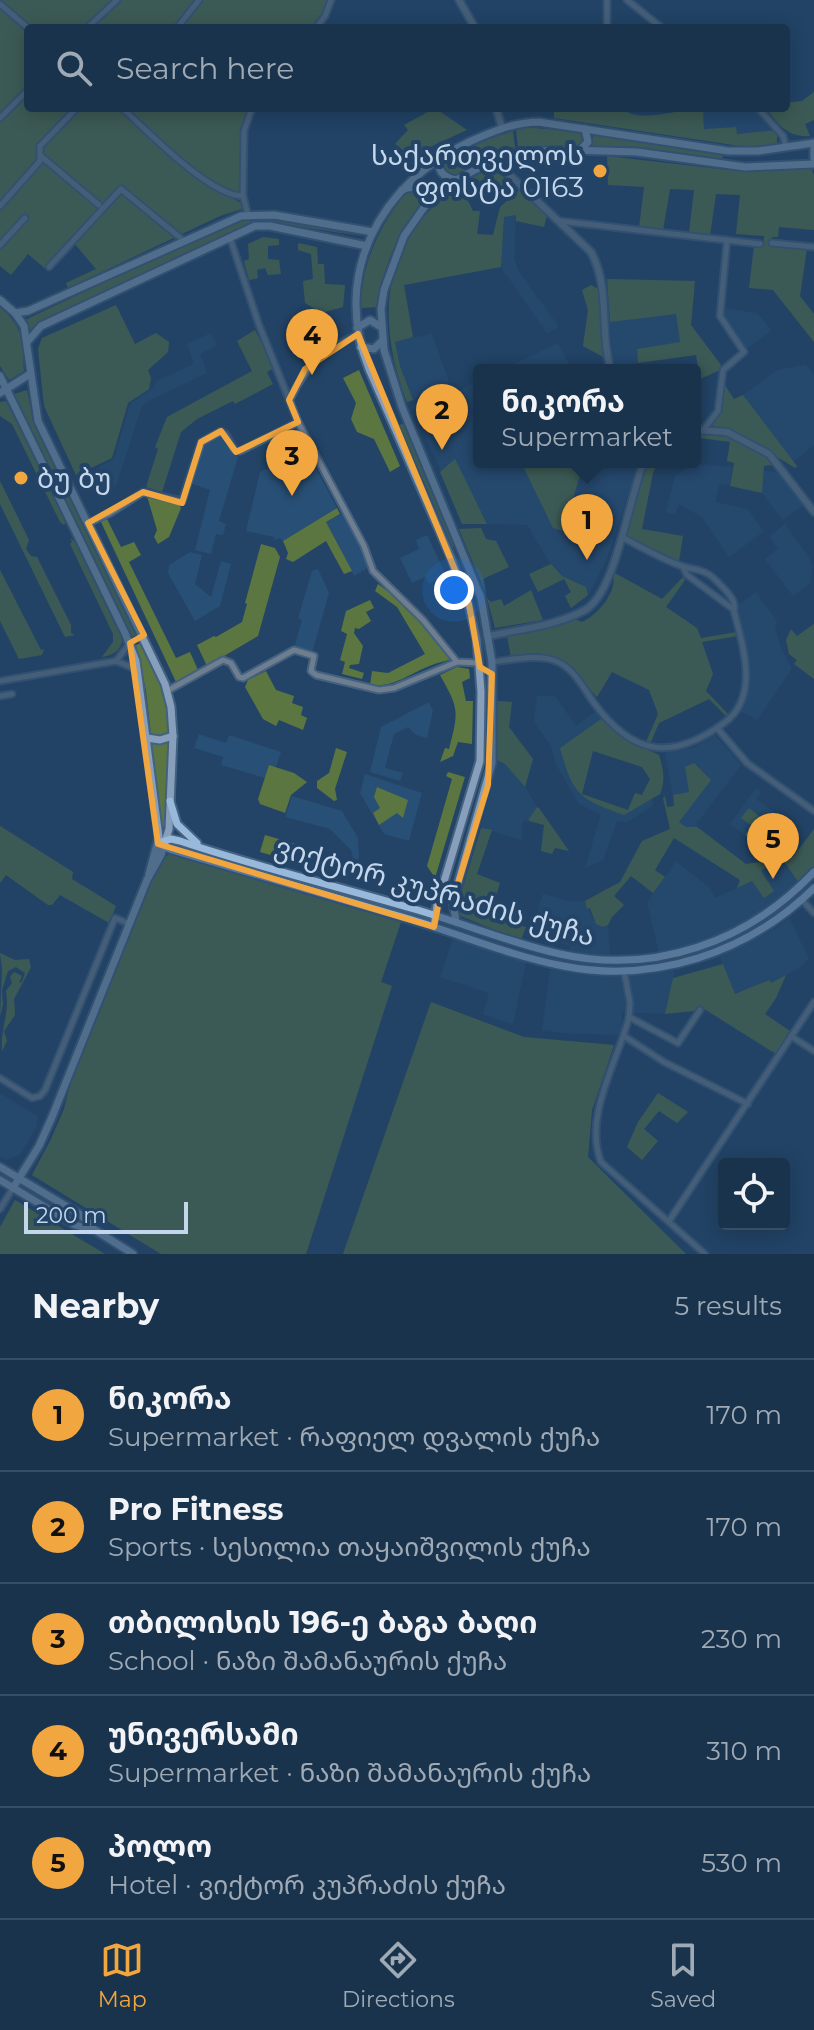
<!DOCTYPE html>
<html lang="en">
<head>
<meta charset="utf-8">
<style>
	:root { --surface:#1a334c; --page:#233b53; --text:#f1f3f6; --muted:#9faab5; --line:#384e64; --accent:#f1a63f }
	body { margin:0; font-family:Montserrat,"Noto Sans Georgian",sans-serif; background:var(--page); color:var(--text) }
	.controls { position:absolute; right:24px; bottom:24px; display:grid; overflow:hidden; border-radius:8px; box-shadow:0 4px 20px #0003 }
	.controls button { width:72px; height:72px; display:grid; place-items:center; padding:0; border:0; border-bottom:2px solid var(--line); background:var(--surface); color:var(--text); font:40px sans-serif }
	.scale { position:absolute; left:24px; bottom:20px; width:164px; box-sizing:border-box; padding-left:8px; border:4px solid #c3d6eb; border-top:0; font-size:22px; line-height:28px; white-space:nowrap; color:#c3d6eb; -webkit-text-stroke:6px #234466; paint-order:stroke }
	.you { position:absolute; left:454px; top:590px; width:28px; height:28px; margin:-20px; border:6px solid #fff; border-radius:50%; background:#1a73e8; box-shadow:0 0 0 12px #1a73e833 }
	.badge { display:grid; place-items:center; width:52px; height:52px; border-radius:50%; background:var(--accent); color:#111; font-size:26px; font-weight:700 }
	.pin { position:absolute; translate:-50% -66px; filter:drop-shadow(0 2px 4px #0008) }
	.pin::after { content:''; position:absolute; top:42px; width:28px; height:24px; background:inherit; clip-path:polygon(0 0,100% 0,50% 100%) }
	.popup { position:absolute; left:473px; top:364px; width:228px; height:104px; box-sizing:border-box; display:grid; place-content:center; border-radius:8px; background:var(--surface); filter:drop-shadow(0 2px 6px #0005); font-size:26px; white-space:nowrap; color:var(--muted) }
	.popup b { font-size:30px; color:var(--text) }
	.popup::after { content:''; position:absolute; left:50%; top:100%; margin-left:-16px; border:16px solid transparent; border-top-color:var(--surface) }
	.list { margin:0; padding:0; list-style:none }
	h2 { display:flex; justify-content:space-between; align-items:center; height:104px; margin:0; padding:0 32px; font-size:34px }
	h2 small { font-size:26px; font-weight:400; color:var(--muted) }
	.list li { display:grid; grid-template-columns:52px 1fr auto; gap:24px; align-items:center; box-sizing:border-box; height:112px; padding:0 32px; border-top:2px solid var(--line) }
	.list b { display:block; font-size:30px; white-space:nowrap }
	.list p { margin:0; font-size:26px; white-space:nowrap; color:var(--muted) }
	.list em { font-size:26px; font-style:normal; color:var(--muted) }
	.icon { flex:none; width:44px; height:44px; fill:none; stroke:currentColor; stroke-width:2; stroke-linecap:round; stroke-linejoin:round }
	.map { position:relative; flex:none; width:814px; height:1254px; overflow:hidden }
	.search { position:absolute; background:var(--surface); box-shadow:0 4px 20px #0003; left:24px; right:24px; top:24px; height:88px; display:flex; align-items:center; gap:20px; box-sizing:border-box; padding:0 28px; border-radius:8px; color:var(--muted); font-size:30px }
	.sheet { height:664px; background:var(--surface) }
	nav { display:flex; justify-content:space-around; align-items:center; box-sizing:border-box; height:112px; border-top:2px solid var(--line); background:var(--surface); font-size:22px; color:var(--muted) }
	nav a { display:grid; justify-items:center; gap:4px }
	nav .on { color:var(--accent) }
	.map>svg:first-child { display:block }
	.built { fill:#284f75 }
	.green { fill:#5b7640; fill-rule:evenodd }
	.lines { fill:none; stroke-linecap:round; stroke-linejoin:round }
	.minor-casing { stroke:#436181; stroke-width:9 }
	.tertiary-casing { stroke:#436181; stroke-width:10 }
	.secondary-casing { stroke:#436181; stroke-width:11 }
	.primary-casing { stroke:#436181; stroke-width:11 }
	.minor { stroke:#6f7e8f; stroke-width:5 }
	.tertiary { stroke:#6f7e8f; stroke-width:6 }
	.secondary { stroke:#879fba; stroke-width:7 }
	.primary { stroke:#99b9db; stroke-width:7 }
	.marked { fill:none; stroke:#f1a63f; stroke-width:6; stroke-linejoin:round }
	.poi-dot { fill:#f1a63f; stroke:#234466; stroke-width:3 }
	.labels { text-anchor:middle; dominant-baseline:central; stroke-width:8; stroke-linejoin:round; paint-order:stroke }
	.poi-label { font-size:28px; fill:#c3d6eb; stroke:#234466; text-anchor:end }
	.street-label { font-size:28px; fill:#c3d6eb; stroke:#234466 }
</style>
</head>
<body>
<div class="map">
<svg width="814" height="1254" viewBox="0 0 814 1254">
	<rect width="100%" height="100%" fill="#234466"/>
	<g class="built">
		<polygon points="703,108 756,108 777,130 737,134 735,127 704,130"/>
		<polygon points="516,215 514,259 519,272 559,327 547,333 501,267 504,217"/>
		<polygon points="723,308 757,313 771,330 747,349 725,323"/>
		<polygon points="676,313 680,342 637,349 638,363 614,367 610,322"/>
		<polygon points="211,333 217,345 200,354 207,373 146,402 141,408 116,486 109,485 99,467 114,459 130,404 153,388 157,381 194,364 187,344"/>
		<polygon points="432,334 449,382 413,400 400,366 395,341"/>
		<polygon points="558,343 572,370 502,370"/>
		<polygon points="806,365 814,375 814,445 793,462 743,395 777,370"/>
		<polygon points="479,381 479,462 639,462 606,561 588,595 586,587 562,576 551,564 527,525 487,524 455,460 441,471 412,406 431,396 435,402"/>
		<polygon points="223,435 238,457 219,521 226,524 223,535 216,534 211,554 195,550 210,490 190,483 202,445"/>
		<polygon points="292,456 309,456 337,508 283,541 280,538 275,540 274,537 246,531 260,472"/>
		<polygon points="693,464 732,467 729,485 719,484 715,502 747,509 764,531 729,557 702,517 679,504 675,514 666,512 675,476"/>
		<polygon points="764,471 782,473 805,504 783,520 762,493"/>
		<polygon points="342,514 367,558 366,569 354,576 326,522"/>
		<polygon points="785,524 810,559 812,566 810,583 793,596 765,559 778,549 769,537"/>
		<polygon points="427,535 446,575 429,584 425,577 412,583 400,558 419,549 416,540"/>
		<polygon points="190,552 202,555 195,584 211,597 221,561 231,564 220,606 195,621 168,573 169,565"/>
		<polygon points="318,569 329,593 312,653 294,648 302,620 298,618 312,571"/>
		<polygon points="756,592 777,621 775,627 781,649 792,668 757,720 740,711 747,697 750,681 748,657 736,610 738,605"/>
		<polygon points="537,696 555,696 576,726 596,711 601,719 560,748 580,794 623,815 651,799 653,802 652,806 626,823 617,821 603,860 585,868 601,814 579,804 556,764 551,746 534,722"/>
		<polygon points="429,702 433,711 427,738 416,735 408,727 394,734 385,768 403,773 400,781 370,772 381,727"/>
		<polygon points="199,734 226,743 229,735 281,752 276,767 269,766 265,778 221,765 223,757 194,748"/>
		<polygon points="715,735 741,765 697,823 697,827 686,827 679,822 710,780 685,767 689,792 673,795 665,753 693,748"/>
		<polygon points="497,760 505,764 525,787 537,807 529,821 524,821 522,824 522,840 481,828"/>
		<polygon points="365,774 422,793 409,841 384,834 360,793"/>
		<polygon points="756,788 761,792 756,799 774,812 767,821 749,808 752,827 745,835 730,824"/>
		<polygon points="292,796 342,811 358,838 360,880 353,877 354,861 351,850 330,829 285,817"/>
		<polygon points="783,860 799,883 764,911 717,935 680,949 659,953 647,902 676,862 710,888 715,898 752,881 764,897 761,871 773,863"/>
		<polygon points="543,894 572,902 585,901 593,919 603,927 608,925 610,957 568,952 571,946 530,934"/>
		<polygon points="789,918 809,959 799,968 771,983 768,980 735,995 720,957 774,930"/>
		<polygon points="453,939 526,962 513,1024 483,1014 489,993 440,977"/>
		<polygon points="550,970 588,976 623,977 675,971 665,1014 622,1012 621,1035 562,1033 542,1030"/>
		<polygon points="0,1093 38,1117 36,1128 20,1155 6,1160 0,1156"/>
	</g>
	<g class="green">
		<polygon points="0,0 114,0 83,28 31,28"/>
		<polygon points="120,0 329,0 314,28 89,28"/>
		<polygon points="0,9 28,32 28,85 0,113"/>
		<path d="M814,92V120L805,124L810,136C788,138 778,124 766,108H786V103L802,101Z"/>
		<polygon points="28,93 28,108 117,108 205,184 241,203 242,209 220,216 68,288 66,283 96,269 74,243 48,271 28,254 11,275 0,266 0,121"/>
		<path d="M125,108H250L243,121L240,191C211,197 148,128 125,108Z"/>
		<polygon points="435,108 467,130 432,146 414,159 395,144 408,130 404,125"/>
		<path d="M567,108H621C640,125 681,108 703,108L704,129L736,127L737,134L777,130V144L773,146H740L554,118V109Z"/>
		<polygon points="523,127 582,132 583,142 578,146 518,147 516,130"/>
		<polygon points="513,131 515,147 499,150 455,175 445,171 443,161 486,140"/>
		<polygon points="593,135 723,154 722,160 592,146"/>
		<polygon points="607,156 745,172 811,168 814,175 814,230 779,227 778,237 772,237 771,244 807,248 800,296 814,314 814,342 773,290 749,288 754,246 763,247 764,236 736,234 740,195 716,194 710,236 689,233 694,190 670,189 663,230 639,228 644,187 608,185"/>
		<path d="M493,167L515,188L501,200L489,178L480,183L478,179L462,189L473,211H480L477,234L493,235L500,207L519,190L547,216L544,227L516,221V215L504,217L501,267L404,285L413,337L395,342L400,366L413,400L407,402C368,301 389,215 493,167Z"/>
		<path d="M412,191L416,192L421,204C396,236 383,268 377,307L361,308C361,263 380,226 406,192Z"/>
		<polygon points="266,217 360,236 265,221 253,224 30,331 25,320 223,226 245,218"/>
		<polygon points="263,237 279,239 279,245 268,246 268,259 279,260 281,274 268,275 265,268 257,270 258,278 249,280 244,261 249,259 248,244"/>
		<polygon points="298,243 317,247 318,264 324,264 325,284 345,285 343,307 321,313 305,303 303,281 313,279 311,254 298,250"/>
		<polygon points="607,279 695,281 691,325 721,365 718,371 700,379 696,355 638,363 637,349 680,342 676,314 610,322"/>
		<polygon points="591,285 600,290 605,358 583,346 588,310 582,290"/>
		<polygon points="116,305 135,344 156,333 169,342 168,352 148,370 151,378 149,389 128,403 112,458 76,475 44,406 38,349 42,338"/>
		<path d="M0,307C25,329 22,340 24,371L9,380L0,366Z"/>
		<polygon points="255,330 274,368 267,372 273,384 235,404 233,401 197,419 181,432 162,492 146,487 158,449 155,447 167,417 252,371 237,341"/>
		<polygon points="359,370 400,466 390,472 374,439 357,432 351,419 356,403 343,378"/>
		<polygon points="721,379 734,399 743,395 797,466 795,468 740,434 711,425 721,411"/>
		<polygon points="27,390 33,421 137,635 132,637 14,394"/>
		<polygon points="6,401 66,521 64,525 60,522 12,424 0,416 0,402"/>
		<polygon points="405,423 455,546 450,548 399,425"/>
		<polygon points="695,432 730,436 771,459 772,465 764,466 762,493 730,486 734,463 727,461 730,442 700,438 695,440"/>
		<polygon points="455,459 487,524 462,524 440,472"/>
		<polygon points="521,462 584,462 563,531 553,528"/>
		<polygon points="647,462 658,462 653,473 642,529 683,536 679,561 625,536"/>
		<polygon points="0,481 29,540 26,549 31,556 37,557 71,625 71,633 75,635 65,637 0,504"/>
		<polygon points="149,494 178,503 181,508 169,537 158,544 154,537 157,530 147,496"/>
		<polygon points="337,508 340,514 326,522 352,571 344,574 326,541 293,562 286,559 288,553 283,541"/>
		<polygon points="107,519 121,547 134,542 141,555 129,562 176,658 190,652 198,670 176,682 101,522"/>
		<polygon points="481,528 486,539 496,541 509,567 483,579 486,594 459,529"/>
		<path d="M70,538L77,543L123,639C120,651 114,655 102,657L113,642V634L70,544L72,542Z"/>
		<polygon points="261,544 275,548 280,557 258,636 207,666 197,645 214,636 216,637 242,622 247,604 245,603"/>
		<polygon points="551,564 562,576 586,587 588,595 571,608 565,596 571,592 564,579 538,592 529,574"/>
		<polygon points="0,570 41,650 44,649 42,655 19,659 0,621"/>
		<path d="M613,572L662,599L683,577L685,580L666,607L697,628L701,638L737,632L738,636L702,642L713,674L706,691L729,715L728,718L709,699L659,723L650,744L646,742L658,714L649,690L612,672L597,697L559,658L540,656L511,658L507,635L575,619L582,622C599,614 618,591 613,572Z"/>
		<path d="M378,584L408,606L451,659C445,662 438,662 432,665C410,673 394,688 370,685L372,671L388,673L425,654L397,607L375,591Z"/>
		<polygon points="531,590 543,620 495,628 487,598 491,602 501,599 504,606"/>
		<polygon points="370,600 374,608 366,612 371,621 359,629 355,628 354,633 363,646 359,664 350,665 349,668 364,673 362,679 342,674 345,662 340,660 347,634 341,631 346,611"/>
		<polygon points="814,624 814,679 794,664 797,660 789,654 786,640 791,629 797,636"/>
		<polygon points="141,643 163,691 168,707 169,733 160,737 151,735 146,691 136,645"/>
		<path d="M457,667L469,669L470,678L462,682L466,701H473L472,744L458,742L453,756L440,762L445,748L449,749C459,711 459,709 440,675Z"/>
		<polygon points="266,671 276,690 294,696 292,703 303,707 301,715 307,718 303,730 279,720 276,726 263,719 245,687 248,680"/>
		<polygon points="497,701 512,702 509,727 533,759 525,787 505,764 497,760"/>
		<path d="M601,719L633,743L659,755C663,769 666,780 660,794L624,815C579,799 573,795 560,748ZM593,751L642,767L650,779L642,795L635,793L628,810L582,794Z"/>
		<polygon points="169,741 166,826 162,827 151,743"/>
		<polygon points="336,748 347,752 335,789 337,800 334,801 317,788 317,781 329,773"/>
		<polygon points="694,763 711,780 679,822 686,827 697,827 746,864 772,860 773,863 761,871 774,891 764,898 752,881 737,888 740,880 674,838 655,870 665,877 653,893 631,876 614,896 624,905 612,917 608,925 603,927 596,924 590,908 587,909 585,901 620,882 642,841 670,829 663,798 665,796 667,807 674,806 673,795 689,792 685,767"/>
		<polygon points="269,765 294,773 307,782 291,795 285,813 260,804 258,799"/>
		<polygon points="448,772 465,777 435,878 427,866 452,779 446,776"/>
		<polygon points="377,787 408,800 403,818 397,813 379,825 373,813 380,808 374,797"/>
		<polygon points="537,807 539,808 569,851 555,848 552,854 541,851 544,825 529,821 529,819"/>
		<polygon points="749,808 766,821 771,816 785,827 780,833 748,837 745,835 752,826 741,818"/>
		<polygon points="0,826 73,872 72,879 116,906 109,923 60,895 52,905 48,905 6,875 0,883"/>
		<polygon points="481,828 492,830 477,874 500,883 490,915 526,927 521,940 458,915 457,907"/>
		<polygon points="814,829 814,866 799,883 783,860 793,857"/>
		<polygon points="265,835 303,846 298,863 260,852"/>
		<polygon points="170,854 401,922 381,982 392,986 306,1254 161,1254 32,1175 51,1139 64,1109 71,1081 155,872 163,858"/>
		<path d="M0,953L15,960L29,959L31,967L14,999L15,1015L4,1031L7,1041L2,1051C0,1030 10,1013 6,991L12,983L10,977L14,972L22,976L19,983L22,982L25,973L16,967L8,971L2,990L3,1005L0,1016L2,969Z"/>
		<polygon points="723,964 735,994 769,980 771,983 786,975 776,998 765,1014 790,1031 776,1054 701,1007 694,1011 665,1014 673,978"/>
		<polygon points="431,1002 524,1037 614,1045 592,1110 588,1157 686,1254 343,1254"/>
		<polygon points="658,1093 688,1112 677,1123 659,1111 644,1129 658,1141 642,1160 627,1147 638,1122"/>
		<polygon points="15,1200 105,1254 0,1254 0,1227"/>
	</g>
	<g class="lines">
		<g class="minor-casing">
			<g id="minor">
				<polyline points="627,0 662,28"/>
				<polyline points="0,4 28,28"/>
				<polyline points="87,28 117,0"/>
				<polyline points="177,28 199,0"/>
				<polyline points="316,28 325,16 331,0"/>
				<polyline points="607,28 607,0"/>
				<path d="M122,108C148,131 209,196 243,196"/>
				<polyline points="758,108 783,136 786,147"/>
				<polyline points="0,118 28,90"/>
				<polyline points="42,157 99,205"/>
				<polyline points="0,206 40,161 40,146 77,108"/>
				<polyline points="248,215 243,196 244,131 252,108"/>
				<polyline points="560,221 760,244"/>
				<polyline points="230,238 259,325 298,422 364,546 373,571 423,620 457,662 479,663"/>
				<polyline points="772,243 814,247"/>
				<polyline points="0,245 25,218"/>
				<polyline points="49,267 121,189 183,240"/>
				<path d="M290,399C306,365 323,350 358,334"/>
				<polyline points="704,429 718,411 723,370 744,352 720,316 727,240"/>
				<polyline points="88,523 110,513 143,492 182,501 201,442 221,431 226,434 234,449 240,451 298,422"/>
				<polyline points="683,567 687,575 733,609"/>
				<polyline points="129,644 116,661 138,670"/>
				<path d="M492,662C511,660 540,653 558,662C574,669 584,689 594,703C633,756 672,761 724,723C759,698 744,649 735,615C733,612 735,608 734,604C734,597 712,575 706,573C699,569 690,569 682,566C661,559 641,547 622,537"/>
				<polyline points="0,681 116,661"/>
				<polyline points="167,691 223,660 231,663 239,677 243,678 294,650 314,656 311,671 316,675 379,690 394,688 457,662"/>
				<polyline points="0,696 12,694"/>
				<polyline points="717,728 747,763 814,811"/>
				<polyline points="802,900 814,913"/>
				<path d="M624,971L630,1003L629,1017C618,1061 583,1116 601,1162L705,1254"/>
				<polyline points="629,1017 678,1043 700,1010"/>
				<polyline points="624,1036 664,1062 748,1104"/>
				<polyline points="791,1036 814,1051"/>
				<polyline points="0,1078 32,1098 40,1096 45,1090 115,918 130,924"/>
				<polyline points="0,1209 13,1188"/>
				<polyline points="669,1221 814,1002"/>
			</g>
		</g>
		<g class="tertiary-casing">
			<g id="tertiary">
				<polyline points="459,0 475,28"/>
				<polyline points="496,108 502,128"/>
				<path d="M494,160L591,252C611,289 599,331 611,370"/>
				<polyline points="695,430 727,432 769,454 814,512"/>
				<path d="M489,636C520,629 556,626 585,610C616,593 629,496 644,462"/>
			</g>
		</g>
		<g class="secondary-casing">
			<g id="secondary">
				<polyline points="814,145 814,158"/>
				<polyline points="580,150 588,142 585,129"/>
				<path d="M441,157C436,171 443,177 456,180"/>
				<path d="M402,190C417,183 424,191 425,206"/>
				<polyline points="0,300 15,313 24,326 38,421 165,684 171,707 173,736 169,829 161,855 147,880 52,1117 39,1146 13,1188"/>
				<polyline points="15,313 28,311 241,216 274,215 373,232"/>
				<polyline points="357,328 370,320 381,327"/>
				<polyline points="28,341 41,326 255,226 270,226 367,246"/>
				<polyline points="361,347 374,349 383,340"/>
				<polyline points="0,376 125,633 136,661 159,837 149,874"/>
				<polyline points="0,393 30,374"/>
				<polyline points="147,738 160,740 173,736"/>
				<polyline points="456,922 453,902 492,763 492,662 481,598 402,407 384,350 381,309 384,290 404,236 425,206 456,180 494,160 518,152 571,150 637,152 745,167 814,164"/>
				<path d="M434,927L437,905L480,761L481,692L477,639L469,604L452,559L369,369C331,274 380,184 469,142C491,132 514,122 539,122L728,151H758L814,143"/>
				<polyline points="0,1167 81,1215 95,1230 133,1254"/>
				<polyline points="0,1180 75,1225 93,1230"/>
			</g>
		</g>
		<g class="primary-casing">
			<g id="primary">
				<polyline points="170,801 177,824 197,843"/>
				<path d="M158,843L171,839L180,841C257,867 336,886 414,909C463,923 510,943 560,954C655,975 748,942 814,872"/>
				<path d="M158,843L172,850C252,873 332,896 412,920C462,935 511,956 563,966C654,984 748,953 814,888"/>
			</g>
		</g>
		<use href="#minor" class="minor"/>
		<use href="#tertiary" class="tertiary"/>
		<use href="#secondary" class="secondary"/>
		<use href="#primary" class="primary"/>
	</g>
	<path d="M0 0H814V1254H0ZM358,334L469,604L480,667L492,674L488,785L457,887L441,891L434,927L158,844L130,643L144,635L88,523L143,492L182,503L201,442L221,431L236,452L298,422L289,400L305,369Z" fill="#234466" fill-opacity=".55" fill-rule="evenodd"/>
	<path class="marked" d="M358,334L469,604L480,667L492,674L488,785L457,887L441,891L434,927L158,844L130,643L144,635L88,523L143,492L182,503L201,442L221,431L236,452L298,422L289,400L305,369Z"/>
	<g class="poi-dot">
		<circle cx="600" cy="171" r="8"/>
		<circle cx="21" cy="478" r="8"/>
	</g>
	<g class="labels">
		<g class="poi-label">
			<text x="584" y="155">საქართველოს<tspan x="584" dy="32">ფოსტა 0163</tspan></text>
			<text x="37" y="478" text-anchor="start">ბუ ბუ</text>
		</g>
		<g class="street-label">
			<text transform="translate(435 891) rotate(16)">ვიქტორ კუპრაძის ქუჩა</text>
		</g>
	</g>
</svg>
<div class="controls">
<button><svg class="icon" aria-label="locate" viewBox="0 0 24 24"><circle cx="12" cy="12" r="6"/><path d="M12 2v4M12 18v4M2 12h4M18 12h4"/></svg></button>
</div>
<div class="scale">200 m</div>
<div class="you"></div>
<div class="pin badge" style="left:587px;top:560px">1</div>
<div class="popup"><b>ნიკორა</b>Supermarket</div>
<div class="pin badge" style="left:442px;top:450px">2</div>
<div class="pin badge" style="left:292px;top:496px">3</div>
<div class="pin badge" style="left:312px;top:375px">4</div>
<div class="pin badge" style="left:773px;top:879px">5</div>
<div class="search"><svg class="icon" aria-label="search" viewBox="0 0 24 24"><circle cx="10" cy="10" r="6"/><path d="M15 15l6 6"/></svg>Search here</div>
</div>
<section class="sheet">
<h2>Nearby<small>5 results</small></h2>
<ul class="list">
<li><span class="badge">1</span><div><b>ნიკორა</b><p>Supermarket · რაფიელ დვალის ქუჩა</p></div><em>170 m</em></li>
<li><span class="badge">2</span><div><b>Pro Fitness</b><p>Sports · სესილია თაყაიშვილის ქუჩა</p></div><em>170 m</em></li>
<li><span class="badge">3</span><div><b>თბილისის 196-ე ბაგა ბაღი</b><p>School · ნაზი შამანაურის ქუჩა</p></div><em>230 m</em></li>
<li><span class="badge">4</span><div><b>უნივერსამი</b><p>Supermarket · ნაზი შამანაურის ქუჩა</p></div><em>310 m</em></li>
<li><span class="badge">5</span><div><b>პოლო</b><p>Hotel · ვიქტორ კუპრაძის ქუჩა</p></div><em>530 m</em></li>
</ul>
</section>
<nav>
<a class="on"><svg class="icon" aria-label="map" viewBox="0 0 24 24"><path d="M3 6l6-2 6 2 6-2v14l-6 2-6-2-6 2zM9 4v14M15 6v14"/></svg>Map</a>
<a><svg class="icon" aria-label="directions" viewBox="0 0 24 24"><path d="M12 3l9 9-9 9-9-9zM9 14v-3h6M13 9l2 2-2 2"/></svg>Directions</a>
<a><svg class="icon" aria-label="saved" viewBox="0 0 24 24"><path d="M7 4h10v16l-5-4-5 4z"/></svg>Saved</a>
</nav>
</body>
</html>
